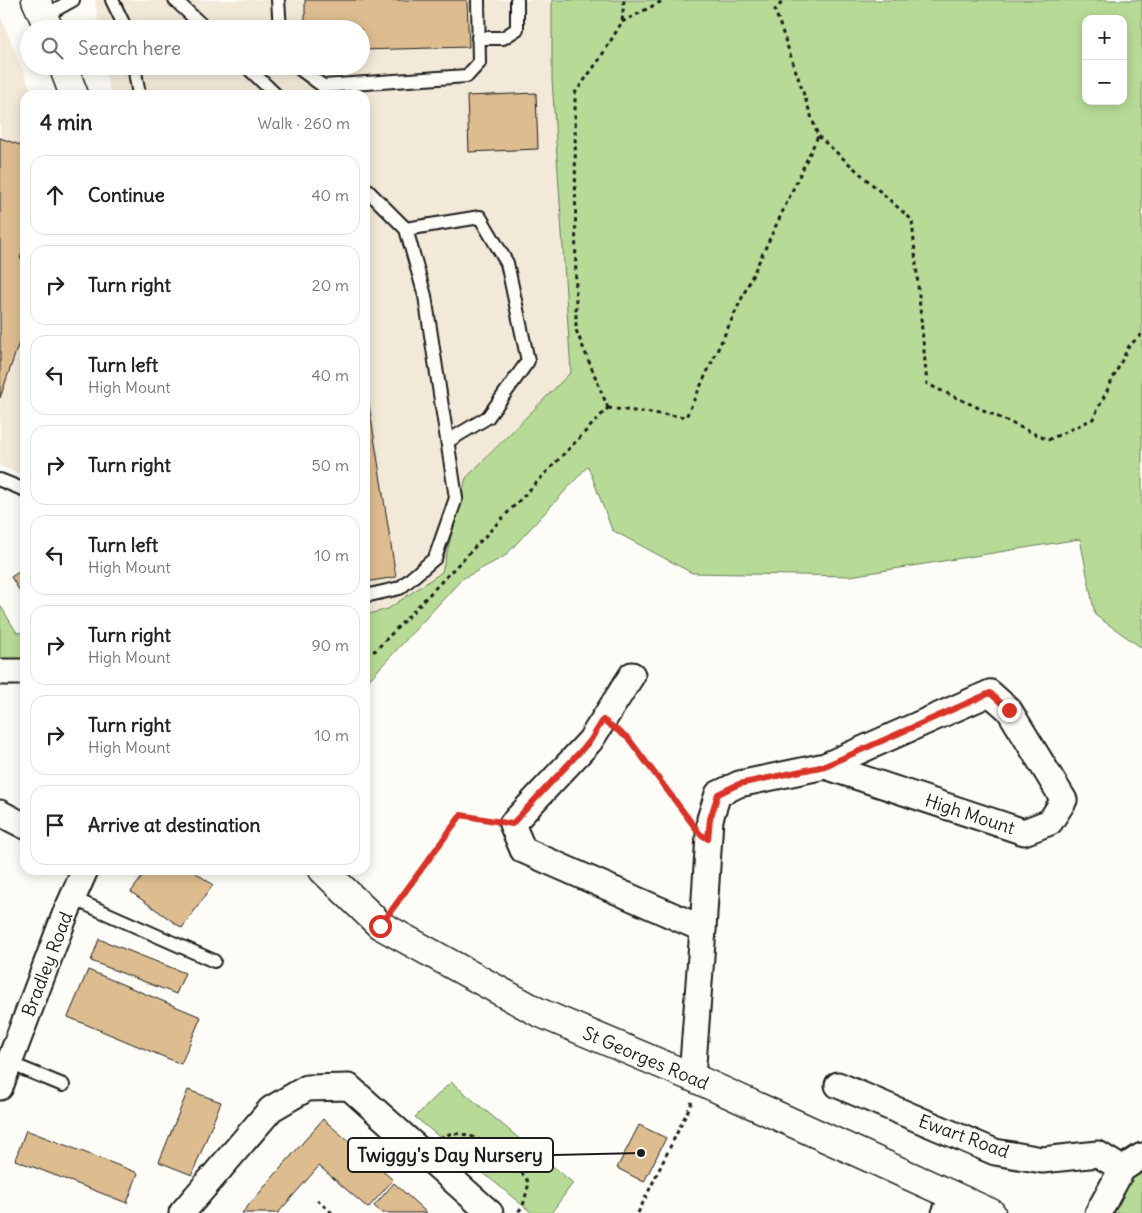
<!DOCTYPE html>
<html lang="en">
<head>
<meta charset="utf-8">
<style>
	:root { --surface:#fff; --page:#f6f6f6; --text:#222; --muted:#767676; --line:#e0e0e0 }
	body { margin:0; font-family:Delius,sans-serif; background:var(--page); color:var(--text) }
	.controls { position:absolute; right:15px; top:15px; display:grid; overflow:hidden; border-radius:10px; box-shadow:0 2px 12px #0003 }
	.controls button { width:45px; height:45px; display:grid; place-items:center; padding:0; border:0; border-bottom:1px solid var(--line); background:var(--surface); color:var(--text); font:25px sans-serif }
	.stop { position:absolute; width:15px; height:15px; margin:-11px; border:4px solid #d93025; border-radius:50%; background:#fff }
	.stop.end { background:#d93025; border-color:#fff; box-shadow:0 1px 5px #0008 }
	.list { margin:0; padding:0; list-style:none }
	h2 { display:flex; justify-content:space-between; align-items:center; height:65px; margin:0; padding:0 20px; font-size:21px }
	h2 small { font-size:16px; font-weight:400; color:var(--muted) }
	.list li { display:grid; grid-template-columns:32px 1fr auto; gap:15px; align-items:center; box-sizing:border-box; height:80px; margin:0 10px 10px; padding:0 10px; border:1px solid var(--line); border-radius:15px }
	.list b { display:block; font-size:19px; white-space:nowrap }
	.list p { margin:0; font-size:16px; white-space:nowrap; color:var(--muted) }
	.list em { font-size:16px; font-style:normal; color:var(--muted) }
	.icon { flex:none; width:28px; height:28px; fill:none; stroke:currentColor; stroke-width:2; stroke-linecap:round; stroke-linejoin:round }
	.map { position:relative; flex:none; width:1142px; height:1213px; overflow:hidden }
	.search { position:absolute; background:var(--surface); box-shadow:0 2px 12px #0003; left:20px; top:20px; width:350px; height:55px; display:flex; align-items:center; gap:12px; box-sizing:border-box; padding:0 18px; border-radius:28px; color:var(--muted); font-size:19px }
	.panel { position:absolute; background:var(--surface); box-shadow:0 2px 12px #0003; left:20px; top:90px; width:350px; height:785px; border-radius:15px }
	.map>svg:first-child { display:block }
	.built { fill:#f3e9d8 }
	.green { fill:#b7db96; stroke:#6a7c59; fill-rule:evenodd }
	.building { fill:#ddbc90; stroke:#1c1c1c }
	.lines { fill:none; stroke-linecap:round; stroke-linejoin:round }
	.lane-casing { stroke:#1c1c1c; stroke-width:16 }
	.street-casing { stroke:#1c1c1c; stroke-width:29 }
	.secondary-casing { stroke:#1c1c1c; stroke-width:31 }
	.path { stroke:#1c1c1c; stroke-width:3; stroke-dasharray:4 4; stroke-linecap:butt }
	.lane { stroke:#fdfcf7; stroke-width:12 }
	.street { stroke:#fdfcf7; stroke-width:25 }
	.secondary { stroke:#fdfcf7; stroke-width:28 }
	.route { stroke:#d93025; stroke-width:6 }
	.labels { text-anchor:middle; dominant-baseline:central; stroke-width:4; stroke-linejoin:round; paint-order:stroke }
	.street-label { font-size:18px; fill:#1c1c1c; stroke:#fdfcf7 }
	.leader { fill:none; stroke:#1c1c1c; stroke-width:2 }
	.callout-dot { fill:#1c1c1c; stroke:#fdfcf7; stroke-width:2 }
	.callout { fill:#fdfcf7; stroke:#1c1c1c; stroke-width:2 }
	.callout-label { font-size:19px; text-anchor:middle; font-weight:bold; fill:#1c1c1c }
</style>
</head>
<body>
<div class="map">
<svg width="1142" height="1213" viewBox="0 0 1142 1213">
	<rect width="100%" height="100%" fill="#fdfcf7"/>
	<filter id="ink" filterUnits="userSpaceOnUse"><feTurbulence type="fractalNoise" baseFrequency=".02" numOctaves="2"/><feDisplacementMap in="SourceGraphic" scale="10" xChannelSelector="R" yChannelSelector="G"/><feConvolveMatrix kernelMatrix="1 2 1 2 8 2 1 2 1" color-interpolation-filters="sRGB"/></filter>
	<g filter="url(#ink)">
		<g class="built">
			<polygon points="95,0 552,0 552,79 571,372 466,478 442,572 388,610 365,615 365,95 111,95 104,66 361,66 361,29 99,29"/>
			<polygon points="0,15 33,95 25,95 25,476 0,466"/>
		</g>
		<g class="green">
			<path d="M552,0H1142V648L1095,615L1080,539L850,576L692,573L612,530L588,466L505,556L462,579L367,682L365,680V615L388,609L442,572L466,478L571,372L552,79ZM1086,19H1123V101H1086Z"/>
			<polygon points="0,605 17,633 25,632 25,659 0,660"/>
			<polygon points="451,1082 573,1183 551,1213 532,1213 415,1117"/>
			<polygon points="1142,1166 1142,1213 1111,1213 1125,1181"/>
		</g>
		<g class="building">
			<polygon points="305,0 467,0 469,47 361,50 361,29 305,29"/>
			<polygon points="536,93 538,149 469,152 467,96"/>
			<polygon points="0,138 23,146 25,154 25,243 20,258 25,260 25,325 0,398"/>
			<polygon points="365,379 396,577 365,582"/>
			<polygon points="25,568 25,599 11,577"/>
			<polygon points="147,870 192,870 213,885 182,928 131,892"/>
			<polygon points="99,939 185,973 176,994 91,961"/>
			<polygon points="88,970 201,1017 181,1064 68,1017"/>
			<polygon points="188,1090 221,1102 192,1175 159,1162"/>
			<polygon points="323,1119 393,1180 368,1208 319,1166 278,1213 242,1213"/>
			<polygon points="639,1125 666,1138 644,1182 617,1168"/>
			<polygon points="26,1130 138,1173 127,1203 15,1160"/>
			<polygon points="394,1183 427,1213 382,1213 374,1206"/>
		</g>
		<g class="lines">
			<g class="lane-casing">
				<g id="lane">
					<polyline points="112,0 126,29"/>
					<polyline points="175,0 206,29"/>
					<polyline points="278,0 280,29"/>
					<polyline points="44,16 73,0"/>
					<polyline points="478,38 503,38 517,29 517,0"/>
					<polyline points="134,66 139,95"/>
					<polyline points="246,66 276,95"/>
					<polyline points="296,66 323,86 467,76 479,63 478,0"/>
					<polyline points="365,188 406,229 425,296 456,498 435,558 400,588 365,596"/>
					<polyline points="406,229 480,217 507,263 528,361 488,417 448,441"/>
					<polyline points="0,480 25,490"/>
					<polyline points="72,898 214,961"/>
					<polyline points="9,1063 63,1085"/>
				</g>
			</g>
			<g class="street-casing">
				<g id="street">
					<polyline points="0,672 25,672"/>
					<polyline points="632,675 590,741 512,824 523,850 703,929 692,1077"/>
					<polyline points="0,813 25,826"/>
					<polyline points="703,929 710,819 718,794 739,784 825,766 1024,832 1050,822 1064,800 1009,710 990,693 825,766"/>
					<polyline points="838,1085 995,1152 1042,1160 1098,1154 1122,1169 1142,1156"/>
					<polyline points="0,1087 65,915 85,870"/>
					<polyline points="182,1213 271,1109 307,1088 349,1087 490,1213"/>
					<polyline points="945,1213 955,1196"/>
					<polyline points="1098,1213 1122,1169"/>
				</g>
			</g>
			<g class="secondary-casing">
				<g id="secondary">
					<polyline points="36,0 49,29"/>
					<polyline points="63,66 74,95"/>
					<polyline points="323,870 380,925 538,1012 692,1077 991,1213"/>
				</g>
			</g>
			<g class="path">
				<polyline points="622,22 664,0"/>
				<polyline points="818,136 912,220 927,384 1048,440 1093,419 1129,346 1142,334"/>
				<polyline points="608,408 686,417 818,136 775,10 784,0"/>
				<polyline points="608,408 576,330 575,93 599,60 622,22 624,0"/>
				<polyline points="365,649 375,651 608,408"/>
				<polyline points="622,734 628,738 686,815"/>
				<polyline points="396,905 461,815 489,820"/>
				<polyline points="440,1138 452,1133 468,1135 492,1145 508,1154 529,1183 523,1206 517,1213"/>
				<polyline points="317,1200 332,1213"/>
				<polyline points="638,1213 692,1102"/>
			</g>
			<use href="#lane" class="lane"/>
			<use href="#street" class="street"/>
			<use href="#secondary" class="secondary"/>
		</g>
	</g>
	<g class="lines" filter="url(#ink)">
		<polyline class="route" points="380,926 461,815 512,824 590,741 603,720 628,738 700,834 708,839 710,819 718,794 739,784 825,766 990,693 1009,710"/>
	</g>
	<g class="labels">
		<g class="street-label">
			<text transform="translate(970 814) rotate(18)">High Mount</text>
			<text transform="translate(47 964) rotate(-69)">Bradley Road</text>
			<text transform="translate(646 1058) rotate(23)">St Georges Road</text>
			<text transform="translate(964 1136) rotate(20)">Ewart Road</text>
		</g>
	</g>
	<path class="leader" d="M641 1153L553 1155"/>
	<circle class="callout-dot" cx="641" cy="1153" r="5"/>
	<rect class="callout" x="348" y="1138" width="205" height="34" rx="5"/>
	<g class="callout-label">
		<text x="450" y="1162">Twiggy's Day Nursery</text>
	</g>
</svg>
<div class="controls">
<button>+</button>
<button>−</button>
</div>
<div class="stop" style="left:380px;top:926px"></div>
<div class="stop end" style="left:1009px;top:710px"></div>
<div class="search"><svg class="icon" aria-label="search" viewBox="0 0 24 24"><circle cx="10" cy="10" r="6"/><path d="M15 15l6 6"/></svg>Search here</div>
<section class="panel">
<h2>4 min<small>Walk · 260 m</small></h2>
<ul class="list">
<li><svg class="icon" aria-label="ahead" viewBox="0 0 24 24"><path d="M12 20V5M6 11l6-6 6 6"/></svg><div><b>Continue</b></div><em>40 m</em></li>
<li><svg class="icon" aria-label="right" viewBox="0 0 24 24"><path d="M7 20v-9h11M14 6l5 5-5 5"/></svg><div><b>Turn right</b></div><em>20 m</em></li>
<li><svg class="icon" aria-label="left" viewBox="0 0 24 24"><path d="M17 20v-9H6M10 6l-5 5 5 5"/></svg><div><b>Turn left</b><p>High Mount</p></div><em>40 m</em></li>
<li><svg class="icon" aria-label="right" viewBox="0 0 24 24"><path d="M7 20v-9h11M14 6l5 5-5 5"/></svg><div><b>Turn right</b></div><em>50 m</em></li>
<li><svg class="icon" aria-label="left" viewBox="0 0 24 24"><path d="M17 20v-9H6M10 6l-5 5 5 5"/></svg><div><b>Turn left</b><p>High Mount</p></div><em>10 m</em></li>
<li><svg class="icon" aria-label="right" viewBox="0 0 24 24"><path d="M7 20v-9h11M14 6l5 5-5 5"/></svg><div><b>Turn right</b><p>High Mount</p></div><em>90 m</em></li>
<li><svg class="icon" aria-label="right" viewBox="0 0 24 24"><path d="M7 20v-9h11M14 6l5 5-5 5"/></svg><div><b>Turn right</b><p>High Mount</p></div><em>10 m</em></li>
<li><svg class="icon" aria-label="arrive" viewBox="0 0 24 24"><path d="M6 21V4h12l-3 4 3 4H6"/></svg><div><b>Arrive at destination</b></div></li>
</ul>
</section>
</div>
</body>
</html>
